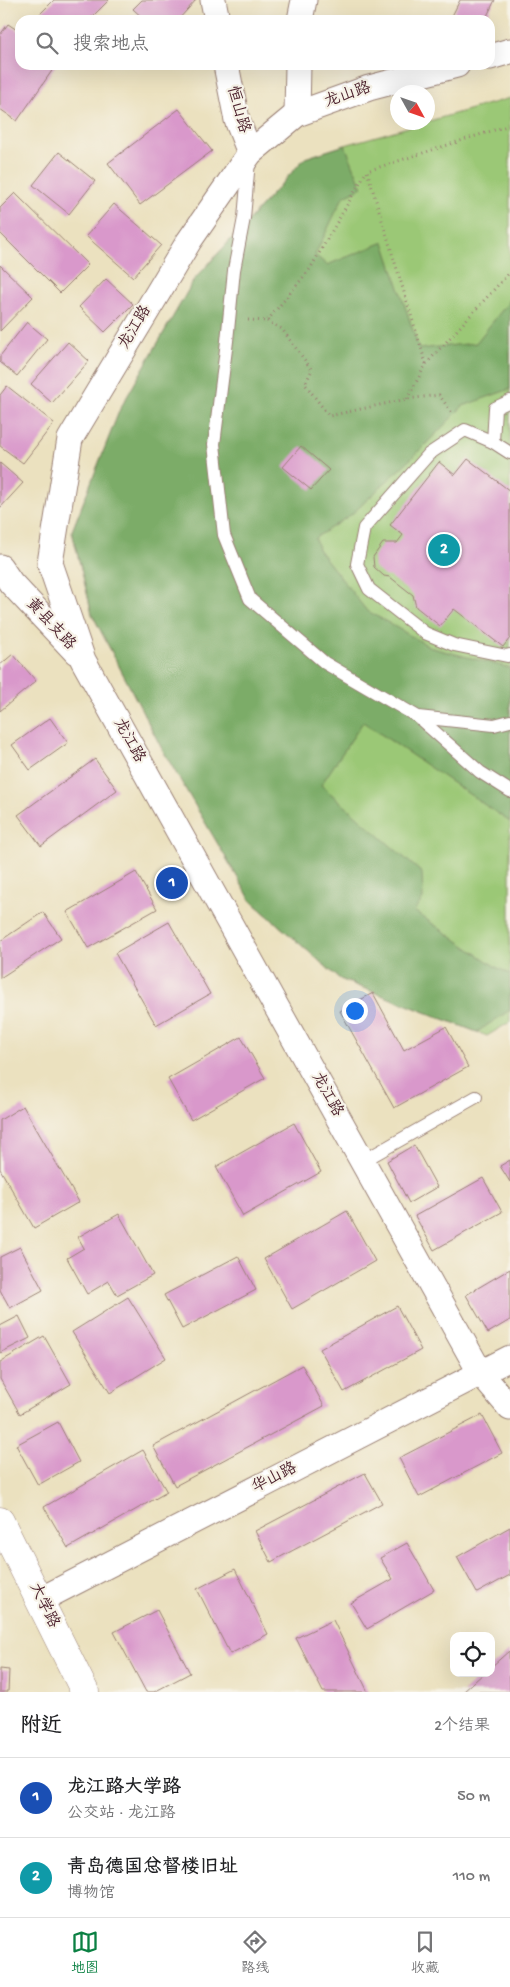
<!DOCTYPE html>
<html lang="zh">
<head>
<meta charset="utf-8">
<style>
	:root { --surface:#fff; --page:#f2f2f2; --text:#202124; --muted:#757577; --line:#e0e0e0; --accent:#0b8043 }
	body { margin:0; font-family:"Gochi Hand","LXGW WenKai TC",sans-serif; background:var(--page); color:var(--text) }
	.controls { position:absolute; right:15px; bottom:15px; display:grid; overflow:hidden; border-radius:10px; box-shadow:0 5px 20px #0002 }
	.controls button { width:45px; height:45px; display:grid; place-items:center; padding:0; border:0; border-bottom:1px solid var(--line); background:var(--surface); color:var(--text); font:25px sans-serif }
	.compass { position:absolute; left:390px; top:85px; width:45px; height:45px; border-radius:50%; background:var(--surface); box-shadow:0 5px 20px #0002; rotate:130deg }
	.you { position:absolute; left:354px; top:1010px; width:18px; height:18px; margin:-12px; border:4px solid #fff; border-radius:50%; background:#1a73e8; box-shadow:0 0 0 8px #1a73e833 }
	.badge { display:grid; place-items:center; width:32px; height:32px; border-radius:50%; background:var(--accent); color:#fff; font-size:16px; font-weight:700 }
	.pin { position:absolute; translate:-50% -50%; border:2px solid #fff; box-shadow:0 1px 5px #0006 }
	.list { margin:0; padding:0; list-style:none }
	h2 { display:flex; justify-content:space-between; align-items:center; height:65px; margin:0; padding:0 20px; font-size:21px }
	h2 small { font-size:16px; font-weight:400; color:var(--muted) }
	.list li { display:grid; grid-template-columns:32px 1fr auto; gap:15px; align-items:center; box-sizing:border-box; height:80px; padding:0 20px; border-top:1px solid var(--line) }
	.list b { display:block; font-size:19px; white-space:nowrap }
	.list p { margin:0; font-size:16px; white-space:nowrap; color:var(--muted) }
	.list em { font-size:16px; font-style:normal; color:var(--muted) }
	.icon { flex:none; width:28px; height:28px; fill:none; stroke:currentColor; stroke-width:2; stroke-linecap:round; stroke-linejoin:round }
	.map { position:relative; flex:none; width:510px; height:1692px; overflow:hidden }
	.search { position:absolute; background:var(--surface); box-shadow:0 5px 20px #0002; left:15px; right:15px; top:15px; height:55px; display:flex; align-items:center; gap:12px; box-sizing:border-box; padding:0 18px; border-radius:15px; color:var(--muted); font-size:19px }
	.sheet { height:225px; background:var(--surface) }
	nav { display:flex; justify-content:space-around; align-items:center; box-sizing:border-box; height:70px; border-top:1px solid var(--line); background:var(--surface); font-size:14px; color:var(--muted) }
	nav a { display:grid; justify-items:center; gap:2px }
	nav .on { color:var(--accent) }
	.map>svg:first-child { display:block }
	.green { fill:#9bc876; stroke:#727450 }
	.forest { fill:#7cac67; stroke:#636649 }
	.building { fill:#d998cb }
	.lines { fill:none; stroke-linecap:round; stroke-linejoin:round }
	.service-casing { stroke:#9a8075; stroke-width:14 }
	.minor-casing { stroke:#9a8075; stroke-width:27 }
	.secondary-casing { stroke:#9a8075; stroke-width:29 }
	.path { stroke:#9a8075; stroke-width:3; stroke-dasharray:1 4; stroke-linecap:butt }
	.service { stroke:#fff; stroke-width:12 }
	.minor { stroke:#fff; stroke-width:25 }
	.secondary { stroke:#fff; stroke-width:28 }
	.labels { text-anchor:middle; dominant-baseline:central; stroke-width:4.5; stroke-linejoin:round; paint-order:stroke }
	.street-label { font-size:16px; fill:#4a1f2b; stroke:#f7f3e8 }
</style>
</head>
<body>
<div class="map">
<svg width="510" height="1692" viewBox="0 0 510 1692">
	<rect width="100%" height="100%" fill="#f7f3e8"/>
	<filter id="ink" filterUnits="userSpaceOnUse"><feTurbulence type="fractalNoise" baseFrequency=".02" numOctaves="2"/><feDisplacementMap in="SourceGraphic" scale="10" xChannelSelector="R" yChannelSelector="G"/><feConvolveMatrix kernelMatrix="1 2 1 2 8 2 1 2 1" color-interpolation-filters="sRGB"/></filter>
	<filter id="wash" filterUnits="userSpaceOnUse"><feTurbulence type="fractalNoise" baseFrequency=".0096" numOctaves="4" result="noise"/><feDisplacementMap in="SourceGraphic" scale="20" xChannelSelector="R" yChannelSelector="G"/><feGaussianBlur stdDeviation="1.12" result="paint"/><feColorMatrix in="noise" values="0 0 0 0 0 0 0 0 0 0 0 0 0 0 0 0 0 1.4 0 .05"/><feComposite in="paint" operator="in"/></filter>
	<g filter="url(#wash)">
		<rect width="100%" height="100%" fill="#ebe1bf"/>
		<polygon class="green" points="510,98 510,1022 487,1036 340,979 252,902 162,749 92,614 72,531 120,409 194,280 305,158 345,145"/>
		<polygon class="forest" points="345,145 362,187 343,197 315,255 327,265 384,242 419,349 476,343 510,300 510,389 463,406 420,450 352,514 315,538 318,549 366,610 432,648 510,668 510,822 363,722 321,785 422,873 423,899 414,911 496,967 510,974 510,1010 477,1032 340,979 252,902 162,749 92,614 72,531 120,409 194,280 305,158"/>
		<g id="blocks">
			<g class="building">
				<polygon points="54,0 109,0 89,20 44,20 39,15"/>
				<polygon points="142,0 196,0 178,20 145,20 133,9"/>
				<polygon points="460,0 495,0 485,20 450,20"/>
				<polygon points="8,24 20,32 20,65 56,65 17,121 0,109 0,35"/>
				<polygon points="179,109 212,151 140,205 108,163"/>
				<polygon points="59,152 95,181 69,214 33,185"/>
				<polygon points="15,193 88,265 60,293 0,233 0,208"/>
				<polygon points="114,204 161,245 133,277 86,236"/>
				<polygon points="0,265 33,297 0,331"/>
				<polygon points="106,279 133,304 105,332 79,307"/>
				<polygon points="27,322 47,339 17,376 0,362 0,356"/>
				<polygon points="68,342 89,361 52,403 31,384"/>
				<polygon points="7,386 54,423 23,463 0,446 0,395"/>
				<polygon points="301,446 329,470 311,490 283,467"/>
				<polygon points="468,459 510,491 510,638 503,647 454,609 440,626 416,607 413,595 390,577 384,576 374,567 373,557 383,543 397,543 403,535 390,525 439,462 455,475"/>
				<polygon points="0,463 23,483 0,508"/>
				<polygon points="13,654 36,681 0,711 0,665"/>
				<polygon points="50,718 68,743 30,770 12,745"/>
				<polygon points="95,759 117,790 41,846 18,815"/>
				<polygon points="136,872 157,909 88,948 67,912"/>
				<polygon points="43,912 61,938 0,978 0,941"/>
				<polygon points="169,922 210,994 156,1025 115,953"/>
				<polygon points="373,993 404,1050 446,1027 468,1067 394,1108 340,1011"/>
				<polygon points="241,1037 265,1078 191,1120 168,1079"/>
				<polygon points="23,1106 79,1202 34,1228 0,1169 0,1120"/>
				<polygon points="294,1123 321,1172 243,1216 216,1167"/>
				<polygon points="414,1145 437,1187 409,1203 387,1161"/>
				<polygon points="510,1160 510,1182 500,1166"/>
				<polygon points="483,1178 502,1212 434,1250 415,1216"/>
				<polygon points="347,1211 375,1261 292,1309 264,1259"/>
				<polygon points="119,1214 153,1275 117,1295 109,1281 87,1294 67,1258 84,1248 78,1237"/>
				<polygon points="20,1247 43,1290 10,1308 0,1290 0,1257"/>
				<polygon points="238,1256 256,1290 182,1329 164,1295"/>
				<polygon points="510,1269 510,1320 488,1333 466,1295"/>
				<polygon points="128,1297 166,1358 110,1393 72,1332"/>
				<polygon points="397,1306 421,1350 344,1392 320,1349"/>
				<polygon points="19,1316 30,1338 0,1353 0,1326"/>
				<polygon points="44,1336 71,1384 20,1414 0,1379 0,1362"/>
				<polygon points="302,1365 324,1406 175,1486 153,1446"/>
				<polygon points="482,1415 502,1453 419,1497 399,1458"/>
				<polygon points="58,1422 79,1462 38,1485 16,1445"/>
				<polygon points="143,1450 167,1492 68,1548 44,1507"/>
				<polygon points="365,1473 382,1503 271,1562 255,1531"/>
				<polygon points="510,1527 510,1575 477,1593 457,1557"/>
				<polygon points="407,1543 434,1590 367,1629 351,1603 393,1579 380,1558"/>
				<polygon points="235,1569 268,1634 230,1654 197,1589"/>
				<polygon points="157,1610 190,1673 154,1692 146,1692 114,1632"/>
				<polygon points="333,1620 368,1692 323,1692 296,1638"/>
				<polygon points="509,1651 510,1692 463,1692 484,1673 491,1673 491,1667"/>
				<polygon points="0,1669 9,1670 8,1692 0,1692"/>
			</g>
		</g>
	</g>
	<g filter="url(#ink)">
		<use href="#blocks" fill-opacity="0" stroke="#9a8075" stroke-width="1"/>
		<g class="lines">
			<g class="service-casing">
				<g id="service">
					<polyline points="249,161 244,218 234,270 227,341 214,444 224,535 250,599 325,663 418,717 494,725 510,721"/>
					<polyline points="493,442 495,408 510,401"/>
					<polyline points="510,453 493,442 465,430 429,454 364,528 357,564 369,589 425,633 454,645 507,656 510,655"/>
					<polyline points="418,717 480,772 510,791"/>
					<polyline points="363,1161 476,1097"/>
				</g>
			</g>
			<g class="minor-casing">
				<g id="minor">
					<polyline points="213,0 217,20"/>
					<polyline points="300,20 304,0"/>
					<polyline points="490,57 510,51"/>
					<polyline points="226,65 237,120 250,153"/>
					<polyline points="457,65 369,88 297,114 250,153 189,241 70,439 50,563 83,660 481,1374 510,1408"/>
					<polyline points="297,114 298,65"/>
					<polyline points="0,567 11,583 76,652"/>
					<polyline points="40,1600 510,1358"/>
				</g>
			</g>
			<g class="secondary-casing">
				<polyline id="secondary" points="0,1521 85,1692"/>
			</g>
			<g class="path">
				<polyline points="248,320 267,321 310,269 366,172"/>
				<polyline points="267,321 282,329 312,370 305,384 329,416 407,399 439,395 453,414"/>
				<polyline points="426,364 367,171 510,125"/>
				<polyline points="407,399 426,364 510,272"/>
			</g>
			<use href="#service" class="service"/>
			<use href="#minor" class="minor"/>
			<use href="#secondary" class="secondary"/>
		</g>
	</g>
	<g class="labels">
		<g class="street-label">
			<text transform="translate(348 96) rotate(-19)">龙山路</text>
			<text transform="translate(237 110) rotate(75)">恒山路</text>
			<text transform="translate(136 328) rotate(-59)">龙江路</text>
			<text transform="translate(50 625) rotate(47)">黄县支路</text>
			<text transform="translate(128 741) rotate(61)">龙江路</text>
			<text transform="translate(326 1095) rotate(61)">龙江路</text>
			<text transform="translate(275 1479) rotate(-27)">华山路</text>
			<text transform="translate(43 1606) rotate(64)">大学路</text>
		</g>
	</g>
</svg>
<div class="controls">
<button><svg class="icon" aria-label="locate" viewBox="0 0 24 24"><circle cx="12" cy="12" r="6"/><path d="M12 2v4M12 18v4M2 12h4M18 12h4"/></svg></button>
</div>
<svg class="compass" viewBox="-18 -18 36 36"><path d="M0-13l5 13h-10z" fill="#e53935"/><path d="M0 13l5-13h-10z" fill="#757577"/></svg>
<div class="you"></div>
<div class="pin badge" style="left:172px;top:883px;background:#1a4fb4">1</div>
<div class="pin badge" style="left:444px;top:550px;background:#0f9aa8">2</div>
<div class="search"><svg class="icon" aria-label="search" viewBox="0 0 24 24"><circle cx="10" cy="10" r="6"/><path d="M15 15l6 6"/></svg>搜索地点</div>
</div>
<section class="sheet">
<h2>附近<small>2个结果</small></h2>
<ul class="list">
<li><span class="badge" style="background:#1a4fb4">1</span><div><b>龙江路大学路</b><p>公交站 · 龙江路</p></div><em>50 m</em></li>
<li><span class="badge" style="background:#0f9aa8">2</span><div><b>青岛德国总督楼旧址</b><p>博物馆</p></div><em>110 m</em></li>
</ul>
</section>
<nav>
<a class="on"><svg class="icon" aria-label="map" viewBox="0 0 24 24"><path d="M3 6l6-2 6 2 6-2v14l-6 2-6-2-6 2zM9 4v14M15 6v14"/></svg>地图</a>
<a><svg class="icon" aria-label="directions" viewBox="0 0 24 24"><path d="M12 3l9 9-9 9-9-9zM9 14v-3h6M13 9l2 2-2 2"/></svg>路线</a>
<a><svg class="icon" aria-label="saved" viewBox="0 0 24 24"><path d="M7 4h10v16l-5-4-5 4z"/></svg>收藏</a>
</nav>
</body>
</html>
